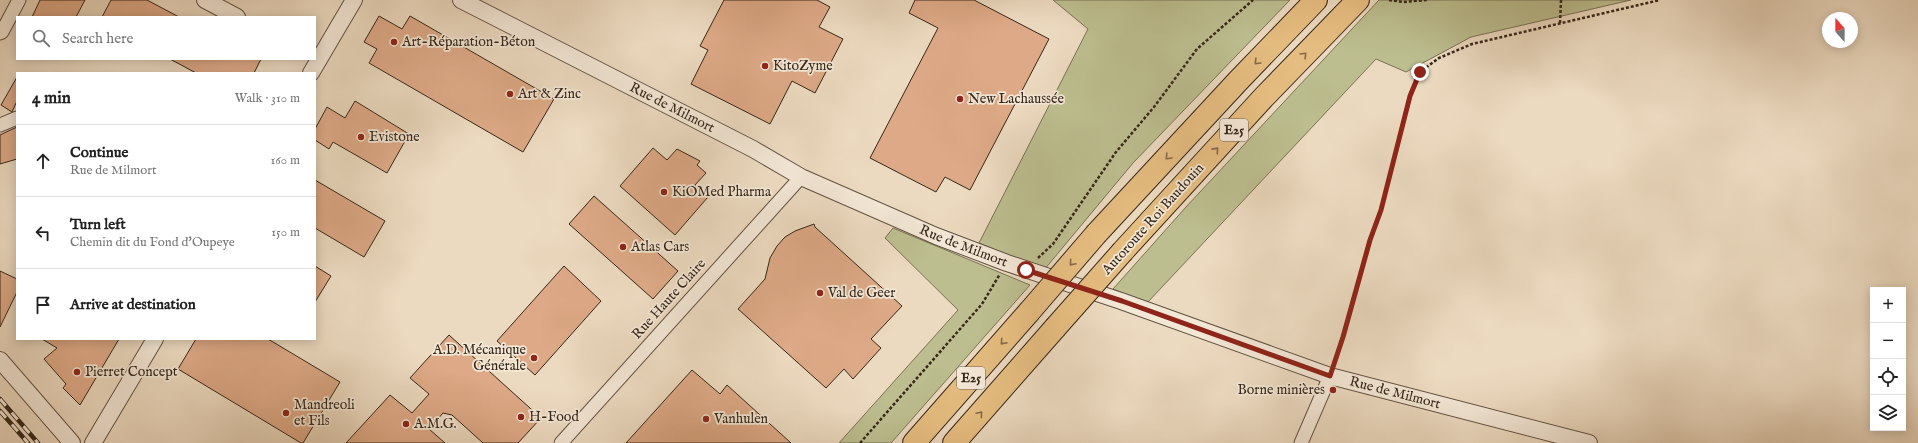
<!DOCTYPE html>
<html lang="en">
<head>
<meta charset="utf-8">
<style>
	:root { --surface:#fff; --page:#f6f6f6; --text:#222; --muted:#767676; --line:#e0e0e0 }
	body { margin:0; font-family:"IM FELL English",serif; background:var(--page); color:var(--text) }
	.controls { position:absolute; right:12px; bottom:12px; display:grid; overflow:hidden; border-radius:0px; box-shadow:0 2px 10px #0003 }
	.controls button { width:36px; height:36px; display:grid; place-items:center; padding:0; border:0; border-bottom:1px solid var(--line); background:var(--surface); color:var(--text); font:20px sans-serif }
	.compass { position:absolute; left:1822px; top:12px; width:36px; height:36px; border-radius:50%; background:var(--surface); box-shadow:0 2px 10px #0003; rotate:339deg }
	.stop { position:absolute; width:12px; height:12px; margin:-9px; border:3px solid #8f2418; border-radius:50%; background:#fff }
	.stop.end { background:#8f2418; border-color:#fff; box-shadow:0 1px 4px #0008 }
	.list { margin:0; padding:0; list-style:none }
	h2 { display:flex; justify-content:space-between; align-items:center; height:52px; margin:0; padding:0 16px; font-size:17px }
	h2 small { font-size:13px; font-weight:400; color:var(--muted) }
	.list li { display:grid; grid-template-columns:26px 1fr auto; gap:12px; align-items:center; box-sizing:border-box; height:72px; padding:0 16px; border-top:1px solid var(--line) }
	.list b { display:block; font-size:15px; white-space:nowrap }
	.list p { margin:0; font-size:13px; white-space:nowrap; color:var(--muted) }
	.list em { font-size:13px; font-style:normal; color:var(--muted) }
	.icon { flex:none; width:22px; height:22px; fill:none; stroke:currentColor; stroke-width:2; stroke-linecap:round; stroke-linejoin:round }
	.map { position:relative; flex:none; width:1918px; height:443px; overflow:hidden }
	.search { position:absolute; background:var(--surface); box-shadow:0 2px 10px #0003; left:16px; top:16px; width:300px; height:44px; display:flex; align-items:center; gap:10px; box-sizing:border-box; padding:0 14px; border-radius:0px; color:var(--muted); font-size:15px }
	.panel { position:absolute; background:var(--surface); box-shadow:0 2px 10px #0003; left:16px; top:72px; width:300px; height:268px; border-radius:0px }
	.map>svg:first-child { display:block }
	.green { fill:#bcbe8f; stroke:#797254 }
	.building { fill:#dda986; stroke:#36271a }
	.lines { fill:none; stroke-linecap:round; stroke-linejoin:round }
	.minor-casing { stroke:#645444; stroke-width:15 }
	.tertiary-casing { stroke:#645444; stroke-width:18 }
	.motorway-casing { stroke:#36271a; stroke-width:24 }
	.path { stroke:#36271a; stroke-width:2.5; stroke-dasharray:3 2; stroke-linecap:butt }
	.minor { stroke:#f3e7d6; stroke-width:13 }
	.tertiary { stroke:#f3e7d6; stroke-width:16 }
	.motorway { stroke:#e6bd80; stroke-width:22 }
	.rail-casing { stroke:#36271a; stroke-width:4.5 }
	.rail { stroke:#f3e7d6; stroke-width:3; stroke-dasharray:9; stroke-linecap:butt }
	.motorway-bridge-casing { stroke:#36271a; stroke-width:24; stroke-linecap:butt }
	.motorway-bridge { stroke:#e6bd80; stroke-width:22 }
	.oneway { stroke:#856a48 }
	.route { stroke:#8f2418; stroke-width:5 }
	.poi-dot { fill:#8f2418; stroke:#f3e7d6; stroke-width:1.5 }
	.labels { text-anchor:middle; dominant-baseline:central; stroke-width:3.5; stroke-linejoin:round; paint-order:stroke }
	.shield { fill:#f3e7d6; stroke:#6f6152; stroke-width:1 }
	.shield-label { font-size:13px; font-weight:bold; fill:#36271a }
	.poi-label { font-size:14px; fill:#36271a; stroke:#f3e7d6; text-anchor:start }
	.street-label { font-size:14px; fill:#36271a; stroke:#f3e7d6 }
</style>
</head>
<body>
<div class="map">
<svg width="1918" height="443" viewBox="0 0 1918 443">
	<rect width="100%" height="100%" fill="#ecdac0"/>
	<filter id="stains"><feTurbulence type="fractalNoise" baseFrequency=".005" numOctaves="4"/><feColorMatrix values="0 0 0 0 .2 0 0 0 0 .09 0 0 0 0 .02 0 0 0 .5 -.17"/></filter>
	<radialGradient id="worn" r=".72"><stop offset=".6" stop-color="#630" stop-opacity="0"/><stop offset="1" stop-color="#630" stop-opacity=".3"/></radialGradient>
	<g class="green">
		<polygon points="1053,0 1290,0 1133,163 1044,270 979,243 1088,29"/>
		<polygon points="1379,0 1631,0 1471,37 1406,72 1376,59 1147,303 1113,289 1186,207"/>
		<polygon points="893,228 1030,285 891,443 839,443 958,310 885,238"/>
	</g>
	<g class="building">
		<polygon points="40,0 85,0 76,17 32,17"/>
		<polygon points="111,0 147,0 179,17 102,17"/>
		<polygon points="724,0 817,0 830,7 819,27 843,39 815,93 792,81 770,124 691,84 708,50 700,46"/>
		<polygon points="915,0 974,0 1049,39 970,190 945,177 936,192 870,158 938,28 909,13"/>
		<polygon points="379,16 402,29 410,16 554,99 523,152 369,63 377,49 364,42"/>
		<polygon points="170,59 261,59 254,73 196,73"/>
		<polygon points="17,77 17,101 12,112 1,105"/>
		<polygon points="355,101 409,134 387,173 333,142 329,149 315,140 315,129 327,107 345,118"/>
		<polygon points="17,127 17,159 0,164 0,135"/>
		<polygon points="653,148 667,160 677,149 700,161 697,165 706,173 695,185 708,197 675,235 620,186"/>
		<polygon points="315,180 385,221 364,257 315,228"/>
		<polygon points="594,196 678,271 653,299 569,224"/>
		<polygon points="814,224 815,227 902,306 871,339 881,348 853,379 844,369 826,388 738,309 765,279 770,258 777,246 785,237 795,231"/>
		<polygon points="315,266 331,276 315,302"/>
		<polygon points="564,266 601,301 535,375 497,341"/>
		<polygon points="0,271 17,279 17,292 0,327"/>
		<polygon points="449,335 541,418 518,443 483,443 452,415 443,413 429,429 445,443 346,443 390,395 412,413 429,394 410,378"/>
		<polygon points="42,339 119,339 80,405 63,388 66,384 44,359 57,348"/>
		<polygon points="196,339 268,339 340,382 303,443 301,443 178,369"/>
		<polygon points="692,370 720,394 727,385 791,443 626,443"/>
	</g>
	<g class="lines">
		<g class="minor-casing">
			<g id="minor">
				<polyline points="0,33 2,32 19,0"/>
				<polyline points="0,125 17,118"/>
				<polyline points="561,443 801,177"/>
				<polyline points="1301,443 1330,376"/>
			</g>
		</g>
		<g class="tertiary-casing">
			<g id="tertiary">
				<polyline points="205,0 237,17"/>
				<path id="s1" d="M461,0L753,149L801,177L936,236L1007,263L1121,301L1330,376L1589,443"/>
				<polyline points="311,73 354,0"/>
				<polyline points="0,360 72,443"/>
				<polyline points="93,443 155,339"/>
			</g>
		</g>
		<g class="motorway-casing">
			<g id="motorway">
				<polyline points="1097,233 1238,81 1316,0"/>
				<polyline points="1123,251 1264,97 1358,0"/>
				<polyline points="914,443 1029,312"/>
				<polyline points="954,443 1055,328"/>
			</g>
		</g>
		<g class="path">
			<polyline points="1389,0 1403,2 1427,0"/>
			<polyline points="1560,23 1561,0"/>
			<polyline points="1038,258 1053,244 1116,152 1154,107 1197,49 1253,0"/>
			<polyline points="1335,362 1370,240 1381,210 1410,96 1420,72 1439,58 1472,44 1660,0"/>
			<polyline points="860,443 982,304 1000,274"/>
		</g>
		<use href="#minor" class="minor"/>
		<use href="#tertiary" class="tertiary"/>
		<use href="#motorway" class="motorway"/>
		<g class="rail-casing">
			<g id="rail">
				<polyline points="0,399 38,443"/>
				<polyline points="0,411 28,443"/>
			</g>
		</g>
		<use href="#rail" class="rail"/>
		<g class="motorway-bridge-casing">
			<g id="motorway-bridge">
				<polyline points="1029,312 1097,233"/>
				<polyline points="1055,328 1123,251"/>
			</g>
		</g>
		<use href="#motorway-bridge" class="motorway-bridge"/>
	</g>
	<defs><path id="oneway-chevron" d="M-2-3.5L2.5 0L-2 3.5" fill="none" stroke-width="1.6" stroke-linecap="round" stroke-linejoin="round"/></defs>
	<g class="oneway">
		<use href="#oneway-chevron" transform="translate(1304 55) rotate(-46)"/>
		<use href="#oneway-chevron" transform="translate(1257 62) rotate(134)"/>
		<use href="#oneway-chevron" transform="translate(1216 150) rotate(-48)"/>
		<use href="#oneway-chevron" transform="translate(1168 157) rotate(133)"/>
		<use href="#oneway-chevron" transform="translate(1072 263) rotate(131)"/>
		<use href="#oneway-chevron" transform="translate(1003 342) rotate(131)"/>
		<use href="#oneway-chevron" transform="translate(980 414) rotate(-49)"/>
	</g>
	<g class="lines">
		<polyline class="route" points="1026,270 1122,301 1330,376 1343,337 1370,240 1381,210 1410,96 1420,72"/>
	</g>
	<g class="poi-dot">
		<circle cx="394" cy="42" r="4"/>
		<circle cx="765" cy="66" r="4"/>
		<circle cx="510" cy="94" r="4"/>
		<circle cx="960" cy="99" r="4"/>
		<circle cx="361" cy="137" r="4"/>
		<circle cx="664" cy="192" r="4"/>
		<circle cx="623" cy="247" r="4"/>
		<circle cx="820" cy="293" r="4"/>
		<circle cx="534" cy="358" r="4"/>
		<circle cx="77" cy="372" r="4"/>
		<circle cx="1333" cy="390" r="4"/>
		<circle cx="286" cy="413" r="4"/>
		<circle cx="521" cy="417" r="4"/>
		<circle cx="706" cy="419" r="4"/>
		<circle cx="406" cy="424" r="4"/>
	</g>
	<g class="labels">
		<g class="shield">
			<rect x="1220" y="119" width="28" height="22" rx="3"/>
			<rect x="957" y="367" width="28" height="22" rx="3"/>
		</g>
		<g class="shield-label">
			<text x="1234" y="130">E25</text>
			<text x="971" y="378">E25</text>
		</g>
		<g class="poi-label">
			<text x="402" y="42">Art-Réparation-Béton</text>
			<text x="773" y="66">KitoZyme</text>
			<text x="518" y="94">Art &amp; Zinc</text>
			<text x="968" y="99">New Lachaussée</text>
			<text x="369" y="137">Evistone</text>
			<text x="672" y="192">KiOMed Pharma</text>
			<text x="631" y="247">Atlas Cars</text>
			<text x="828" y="293">Val de Geer</text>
			<text x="526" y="350" text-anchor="end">A.D. Mécanique<tspan x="526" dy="16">Générale</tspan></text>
			<text x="85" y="372">Pierret Concept</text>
			<text x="1325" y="390" text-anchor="end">Borne minières</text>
			<text x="294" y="405">Mandreoli<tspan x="294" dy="16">et Fils</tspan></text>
			<text x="529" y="417">H-Food</text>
			<text x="714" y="419">Vanhulen</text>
			<text x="414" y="424">A.M.G.</text>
		</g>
		<g class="street-label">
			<text stroke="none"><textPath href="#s1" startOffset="237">Rue de Milmort</textPath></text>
			<text transform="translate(1153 219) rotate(-48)">Autoroute Roi Baudouin</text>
			<text stroke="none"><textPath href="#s1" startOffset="560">Rue de Milmort</textPath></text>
			<text transform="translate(669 299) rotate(-48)">Rue Haute Claire</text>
			<text stroke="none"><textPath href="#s1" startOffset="1016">Rue de Milmort</textPath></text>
		</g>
	</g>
	<rect width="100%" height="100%" filter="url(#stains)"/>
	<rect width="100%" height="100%" fill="url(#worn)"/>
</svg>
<div class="controls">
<button>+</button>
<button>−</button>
<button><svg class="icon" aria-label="locate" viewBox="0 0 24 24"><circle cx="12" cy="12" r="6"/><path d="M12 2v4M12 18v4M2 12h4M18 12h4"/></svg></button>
<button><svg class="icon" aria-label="layers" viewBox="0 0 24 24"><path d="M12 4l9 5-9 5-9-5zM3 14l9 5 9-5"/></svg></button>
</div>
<svg class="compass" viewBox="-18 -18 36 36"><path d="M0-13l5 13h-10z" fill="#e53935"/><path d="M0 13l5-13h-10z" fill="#767676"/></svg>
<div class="stop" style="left:1026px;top:270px"></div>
<div class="stop end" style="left:1420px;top:72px"></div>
<div class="search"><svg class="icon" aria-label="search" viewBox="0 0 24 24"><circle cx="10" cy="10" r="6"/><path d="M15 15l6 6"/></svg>Search here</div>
<section class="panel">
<h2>4 min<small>Walk · 310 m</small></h2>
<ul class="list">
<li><svg class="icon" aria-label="ahead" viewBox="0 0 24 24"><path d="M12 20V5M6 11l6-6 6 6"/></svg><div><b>Continue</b><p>Rue de Milmort</p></div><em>160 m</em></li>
<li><svg class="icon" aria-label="left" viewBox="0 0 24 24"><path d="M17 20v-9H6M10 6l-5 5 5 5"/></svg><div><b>Turn left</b><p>Chemin dit du Fond d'Oupeye</p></div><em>150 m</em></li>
<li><svg class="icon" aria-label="arrive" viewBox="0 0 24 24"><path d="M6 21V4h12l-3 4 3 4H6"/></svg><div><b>Arrive at destination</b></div></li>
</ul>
</section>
</div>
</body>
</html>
